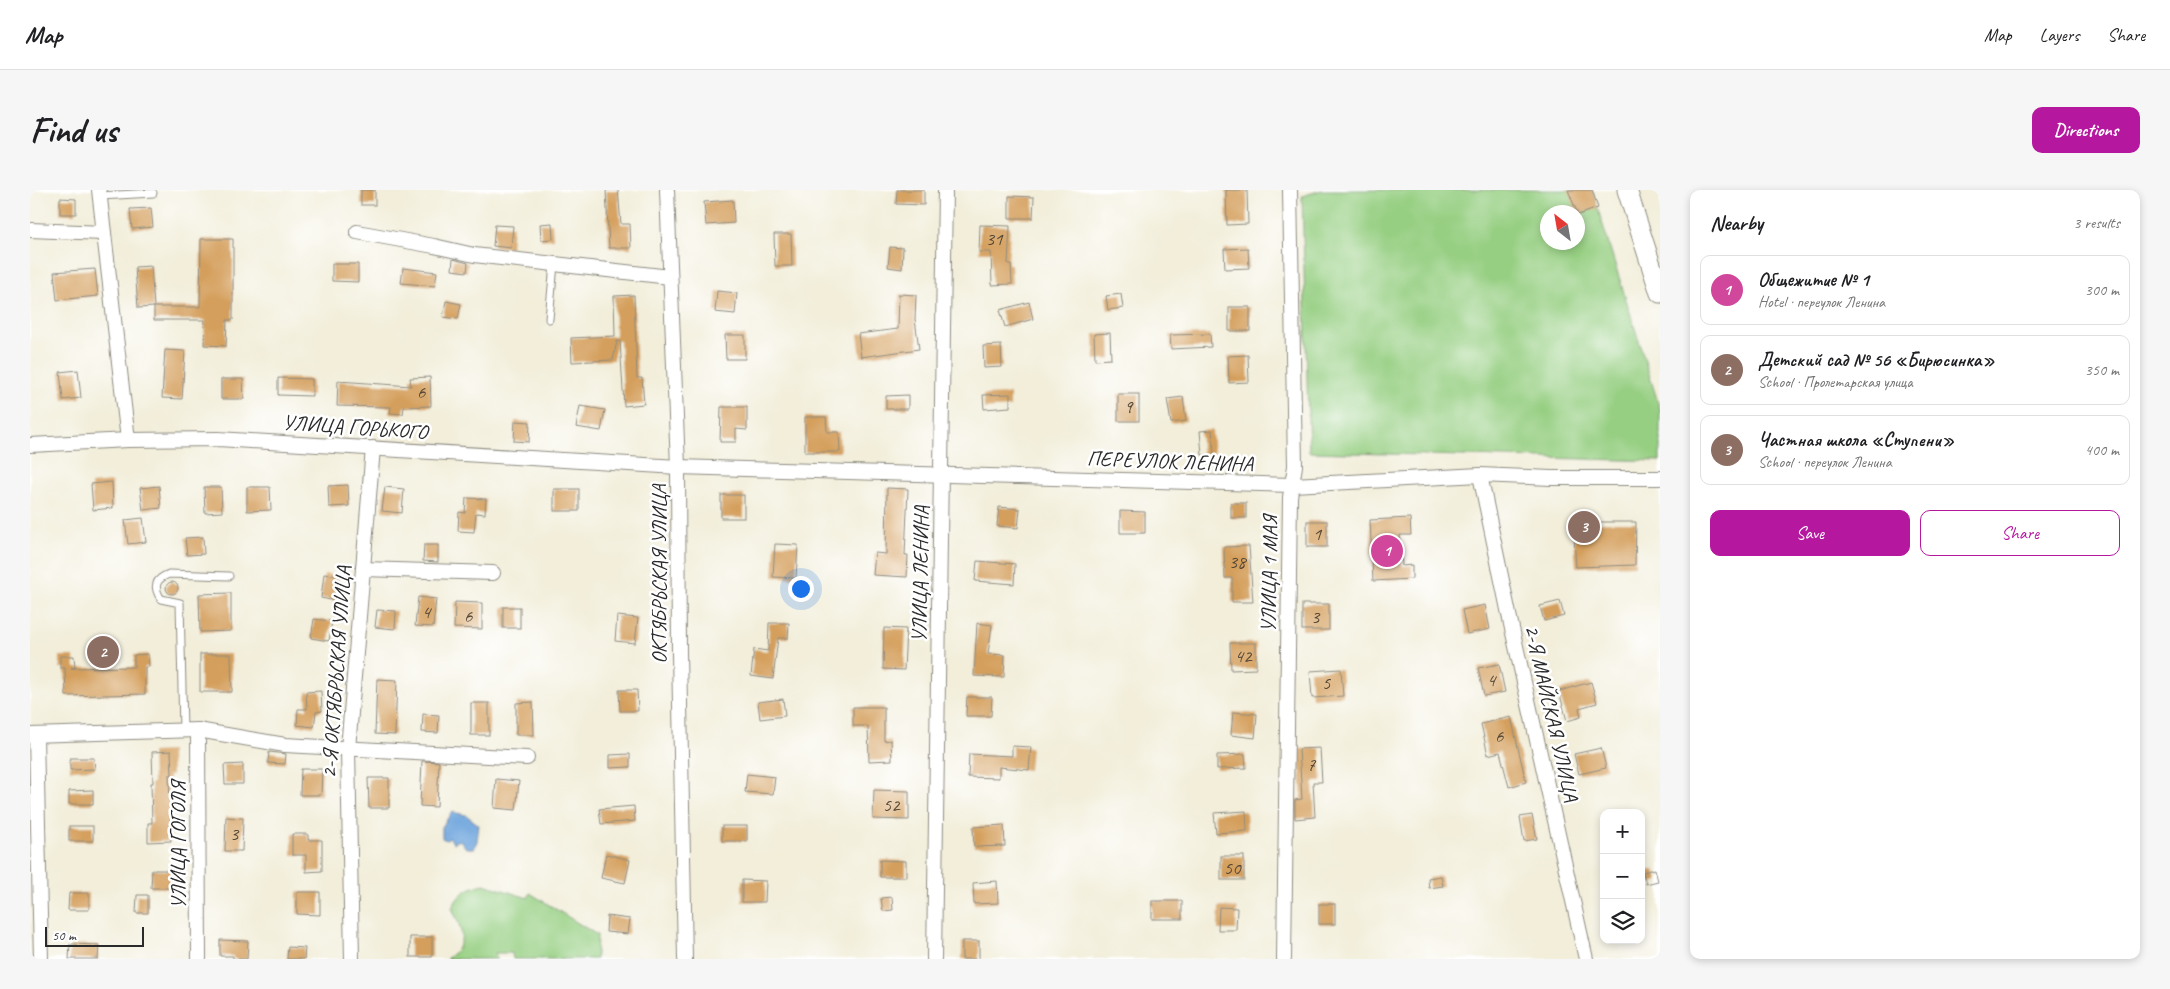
<!DOCTYPE html>
<html lang="en">
<head>
<meta charset="utf-8">
<style>
	:root { --surface:#fff; --page:#f6f6f6; --text:#202124; --muted:#757577; --line:#e0e0e0; --accent:#b5179e }
	body { margin:0; font-family:Caveat,sans-serif; background:var(--page); color:var(--text) }
	.controls { position:absolute; right:15px; bottom:15px; display:grid; overflow:hidden; border-radius:10px; box-shadow:0 2px 8px #0003 }
	.controls button { width:45px; height:45px; display:grid; place-items:center; padding:0; border:0; border-bottom:1px solid var(--line); background:var(--surface); color:var(--text); font:25px sans-serif }
	.compass { position:absolute; left:1510px; top:15px; width:45px; height:45px; border-radius:50%; background:var(--surface); box-shadow:0 2px 8px #0003; rotate:329deg }
	.scale { position:absolute; left:15px; bottom:12px; width:99px; box-sizing:border-box; padding-left:5px; border:2px solid #2b2b2b; border-top:0; font-size:14px; line-height:18px; white-space:nowrap; color:#2b2b2b; -webkit-text-stroke:4px #fff; paint-order:stroke }
	.you { position:absolute; left:770px; top:398px; width:18px; height:18px; margin:-12px; border:4px solid #fff; border-radius:50%; background:#1a73e8; box-shadow:0 0 0 8px #1a73e833 }
	.badge { display:grid; place-items:center; width:32px; height:32px; border-radius:50%; background:var(--accent); color:#fff; font-size:16px; font-weight:700 }
	.pin { position:absolute; translate:-50% -50%; border:2px solid #fff; box-shadow:0 1px 5px #0006 }
	.list { margin:0; padding:0; list-style:none }
	h2 { display:flex; justify-content:space-between; align-items:center; height:65px; margin:0; padding:0 20px; font-size:21px }
	h2 small { font-size:16px; font-weight:400; color:var(--muted) }
	.list li { display:grid; grid-template-columns:32px 1fr auto; gap:15px; align-items:center; box-sizing:border-box; height:70px; margin:0 10px 10px; padding:0 10px; border:1px solid var(--line); border-radius:10px }
	.list b { display:block; font-size:19px; white-space:nowrap }
	.list p { margin:0; font-size:16px; white-space:nowrap; color:var(--muted) }
	.list em { font-size:16px; font-style:normal; color:var(--muted) }
	.actions { display:flex; gap:10px; padding:15px 20px }
	.actions a { flex:1; padding:11px 0; border:1px solid var(--accent); border-radius:10px; text-align:center; font-size:18px; color:var(--accent) }
	.actions .main { background:var(--accent); color:#fff }
	.icon { flex:none; width:28px; height:28px; fill:none; stroke:currentColor; stroke-width:2; stroke-linecap:round; stroke-linejoin:round }
	.map { position:relative; flex:none; width:1630px; height:769px; overflow:hidden; border-radius:10px }
	header { display:flex; align-items:center; gap:30px; box-sizing:border-box; height:70px; padding:0 25px; background:var(--surface); border-bottom:1px solid var(--line) }
	header strong { font-size:24px }
	nav { display:flex; gap:28px; margin-inline-start:auto; font-size:18px }
	.intro { display:flex; align-items:center; justify-content:space-between; box-sizing:border-box; height:120px; padding:0 30px }
	h1 { margin:0; font-size:35px }
	.button { padding:12px 22px; border-radius:10px; background:var(--accent); color:#fff; font-size:18px; font-weight:700 }
	main { display:flex; gap:30px; padding:0 30px }
	aside { flex:1; background:var(--surface); border-radius:10px; box-shadow:0 2px 8px #0003 }
	.map>svg:first-child { display:block }
	.green { fill:#96cf82; stroke:#607d56; fill-rule:evenodd }
	.water { fill:#70a6dd; stroke:#4e6884 }
	.building { fill:#d49f5b }
	.lines { fill:none; stroke-linecap:round; stroke-linejoin:round }
	.lane-casing { stroke:#8e8c82; stroke-width:9 }
	.street-casing { stroke:#8e8c82; stroke-width:16 }
	.secondary-casing { stroke:#8e8c82; stroke-width:21 }
	.lane { stroke:#fff; stroke-width:7 }
	.street { stroke:#fff; stroke-width:14 }
	.secondary { stroke:#fff; stroke-width:19 }
	.labels { text-anchor:middle; dominant-baseline:central; stroke-width:5; stroke-linejoin:round; paint-order:stroke }
	.number-label { font-size:19px; fill:#554837 }
	.street-label { font-size:21px; fill:#2b2b2b; stroke:#fff }
</style>
</head>
<body>
<header>
<strong>Map</strong>
<nav><a>Map</a><a>Layers</a><a>Share</a></nav>
</header>
<div class="intro"><h1>Find us</h1><a class="button">Directions</a></div>
<main>
<div class="map">
<svg width="1630" height="769" viewBox="0 0 1630 769">
	<rect width="100%" height="100%" fill="#fff"/>
	<filter id="ink" filterUnits="userSpaceOnUse"><feTurbulence type="fractalNoise" baseFrequency=".02" numOctaves="2"/><feDisplacementMap in="SourceGraphic" scale="10" xChannelSelector="R" yChannelSelector="G"/><feConvolveMatrix kernelMatrix="1 2 1 2 8 2 1 2 1" color-interpolation-filters="sRGB"/></filter>
	<filter id="wash" filterUnits="userSpaceOnUse"><feTurbulence type="fractalNoise" baseFrequency=".0096" numOctaves="4" result="noise"/><feDisplacementMap in="SourceGraphic" scale="20" xChannelSelector="R" yChannelSelector="G"/><feGaussianBlur stdDeviation="1.12" result="paint"/><feColorMatrix in="noise" values="0 0 0 0 0 0 0 0 0 0 0 0 0 0 0 0 0 1.4 0 .05"/><feComposite in="paint" operator="in"/></filter>
	<g filter="url(#wash)">
		<rect width="100%" height="100%" fill="#f2eeda"/>
		<g class="green">
			<path d="M1292,0H1562L1630,219V271L1279,262L1272,6ZM1518,22H1548V52H1518Z"/>
			<path d="M454,694L498,708L500,703L567,745L566,769H483L482,763H465L467,769H416C440,753 431,739 422,718C430,702 438,698 454,694Z"/>
		</g>
		<polygon class="water" points="422,622 436,625 449,635 447,651 444,658 436,658 430,650 423,653 420,648 416,650 412,648 412,637"/>
		<g id="blocks">
			<g class="building">
				<rect x="331" y="0" width="14" height="15"/>
				<polygon points="576,0 588,0 591,34 600,34 601,58 579,58"/>
				<polygon points="867,0 894,0 894,15 866,14"/>
				<polygon points="1196,0 1217,0 1218,34 1197,35"/>
				<polygon points="1538,0 1562,0 1568,18 1548,25"/>
				<polygon points="979,6 1004,7 1003,28 979,28"/>
				<polygon points="30,8 46,9 46,24 30,24"/>
				<polygon points="703,10 704,33 676,35 674,12"/>
				<polygon points="121,18 123,37 102,39 100,19"/>
				<polygon points="522,33 523,49 511,50 510,34"/>
				<polygon points="465,35 483,36 481,58 463,56"/>
				<polygon points="950,35 980,36 978,74 981,74 982,94 962,95 961,62 949,62"/>
				<polygon points="744,44 761,44 762,76 745,76"/>
				<polygon points="171,49 203,49 203,130 197,130 196,156 174,155 175,130 124,130 124,117 170,117"/>
				<polygon points="860,57 873,58 872,79 858,77"/>
				<polygon points="1218,58 1219,78 1195,79 1194,59"/>
				<polygon points="423,69 438,73 437,82 422,80"/>
				<polygon points="302,74 328,74 328,92 302,91"/>
				<polygon points="121,76 124,117 108,118 105,77"/>
				<polygon points="373,78 407,82 405,96 371,93"/>
				<polygon points="65,79 68,106 27,110 24,82"/>
				<polygon points="687,101 707,103 705,124 685,122"/>
				<polygon points="869,104 886,105 885,129 889,159 831,167 828,144 868,139"/>
				<polygon points="1091,104 1093,118 1078,120 1076,106"/>
				<polygon points="604,105 607,188 612,188 614,214 594,216 590,151 587,151 583,170 542,172 541,148 585,146 584,106"/>
				<polygon points="416,111 431,114 428,129 413,127"/>
				<polygon points="999,112 1003,129 975,137 970,120"/>
				<rect x="1199" y="117" width="21" height="24"/>
				<polygon points="1080,143 1081,169 1065,170 1064,144"/>
				<polygon points="1180,144 1181,157 1141,159 1140,145"/>
				<polygon points="695,145 715,145 715,169 696,169"/>
				<polygon points="971,155 972,177 954,178 953,156"/>
				<polygon points="135,160 155,161 152,209 132,208"/>
				<polygon points="1218,165 1219,192 1199,193 1198,166"/>
				<polygon points="48,180 51,208 33,210 30,182"/>
				<polygon points="400,187 401,216 374,217 373,224 360,223 361,217 307,216 308,191 381,196 380,188"/>
				<polygon points="248,188 282,189 282,206 248,205"/>
				<polygon points="191,189 213,189 214,209 191,209"/>
				<polygon points="980,204 980,217 954,219 953,205"/>
				<rect x="1088" y="204" width="21" height="27"/>
				<polygon points="878,205 878,219 856,219 856,206"/>
				<polygon points="1153,207 1156,231 1141,233 1137,209"/>
				<polygon points="550,216 575,220 571,241 546,237"/>
				<polygon points="691,217 717,217 717,240 706,239 706,252 690,252"/>
				<polygon points="775,227 796,227 797,242 809,242 810,262 775,262"/>
				<polygon points="485,231 500,232 499,252 484,251"/>
				<polygon points="1182,240 1184,264 1172,265 1170,241"/>
				<polygon points="82,292 83,318 63,320 61,294"/>
				<polygon points="318,295 319,316 299,317 298,296"/>
				<polygon points="129,296 131,318 113,320 110,298"/>
				<polygon points="174,297 191,297 192,322 175,323"/>
				<polygon points="217,297 240,297 241,320 217,321"/>
				<polygon points="355,297 374,299 372,323 352,321"/>
				<polygon points="857,298 878,299 875,365 878,365 877,387 843,385 845,363 856,364"/>
				<rect x="524" y="299" width="25" height="22"/>
				<rect x="691" y="305" width="23" height="23"/>
				<polygon points="436,308 456,309 455,324 446,323 444,342 428,341 429,322 435,323"/>
				<rect x="1201" y="313" width="15" height="15"/>
				<polygon points="969,317 990,319 988,338 967,336"/>
				<polygon points="1090,321 1115,322 1115,343 1090,343"/>
				<polygon points="113,328 116,352 98,354 95,330"/>
				<polygon points="1380,328 1381,345 1370,345 1372,376 1382,375 1382,389 1343,391 1340,330"/>
				<rect x="1277" y="331" width="20" height="26"/>
				<polygon points="1543,332 1606,332 1605,375 1546,377"/>
				<polygon points="173,347 174,364 157,365 155,348"/>
				<polygon points="745,354 768,355 766,388 743,387"/>
				<polygon points="394,355 408,355 408,372 393,371"/>
				<polygon points="1219,356 1223,412 1202,412 1202,388 1195,388 1194,357"/>
				<polygon points="947,371 985,374 984,394 945,391"/>
				<polygon points="294,384 309,386 306,411 291,408"/>
				<circle cx="142" cy="398" r="6"/>
				<polygon points="201,403 201,441 170,442 169,404"/>
				<polygon points="388,407 406,409 403,437 385,436"/>
				<polygon points="1530,411 1534,426 1514,431 1510,416"/>
				<polygon points="425,412 452,413 452,439 424,438"/>
				<rect x="1272" y="414" width="27" height="26"/>
				<polygon points="1455,415 1460,439 1437,444 1432,420"/>
				<rect x="473" y="417" width="17" height="21"/>
				<polygon points="347,420 366,421 365,439 345,437"/>
				<polygon points="587,426 608,428 605,453 585,451"/>
				<polygon points="284,429 302,431 299,451 281,448"/>
				<polygon points="739,433 759,433 758,448 748,448 743,489 721,486 724,459 738,461"/>
				<polygon points="947,433 962,435 958,464 975,465 974,487 944,486"/>
				<polygon points="854,438 876,439 874,480 853,479"/>
				<polygon points="1200,453 1226,453 1226,479 1201,480"/>
				<polygon points="118,464 119,477 115,477 115,504 36,506 35,478 30,478 30,466 44,466 45,478 41,478 104,477 104,465"/>
				<polygon points="170,464 201,464 202,502 170,502"/>
				<polygon points="1469,474 1475,502 1454,506 1448,478"/>
				<polygon points="1311,479 1313,506 1282,508 1280,481"/>
				<polygon points="347,489 367,490 365,545 345,544"/>
				<polygon points="1561,492 1567,513 1549,518 1551,527 1537,531 1529,501"/>
				<polygon points="589,500 607,500 608,521 590,521"/>
				<polygon points="291,501 292,521 286,522 284,537 267,535 268,519 277,519 276,502"/>
				<polygon points="937,507 962,507 961,526 936,526"/>
				<polygon points="753,509 755,526 730,529 728,512"/>
				<polygon points="503,512 504,545 486,545 486,513"/>
				<rect x="441" y="513" width="18" height="32"/>
				<polygon points="823,517 854,517 854,551 861,550 862,570 839,571 838,536 823,536"/>
				<polygon points="1203,522 1227,524 1225,548 1201,545"/>
				<polygon points="393,524 409,525 408,543 392,542"/>
				<polygon points="1481,527 1496,592 1479,597 1470,562 1458,565 1451,534"/>
				<polygon points="982,556 1001,557 999,580 969,577 969,588 938,587 939,564 982,566"/>
				<polygon points="1290,558 1292,592 1283,592 1285,627 1265,629 1265,610 1272,609 1269,559"/>
				<polygon points="1571,558 1576,578 1549,584 1544,564"/>
				<polygon points="141,561 142,585 139,585 141,651 118,652 118,633 122,633 121,593 123,593 122,562"/>
				<polygon points="239,562 256,564 255,574 238,573"/>
				<polygon points="600,564 600,577 580,578 580,565"/>
				<polygon points="1215,564 1216,578 1187,579 1187,565"/>
				<polygon points="40,568 64,568 65,579 40,580"/>
				<polygon points="392,571 409,572 407,617 390,616"/>
				<polygon points="213,574 213,594 195,594 194,575"/>
				<polygon points="271,579 292,579 291,605 270,605"/>
				<polygon points="717,584 745,587 743,604 715,602"/>
				<polygon points="338,588 359,588 359,618 339,618"/>
				<polygon points="466,589 489,591 486,620 464,618"/>
				<polygon points="63,600 63,614 39,614 39,601"/>
				<polygon points="844,600 879,601 879,630 843,629"/>
				<polygon points="604,616 605,631 571,634 569,619"/>
				<polygon points="1216,621 1217,641 1186,643 1184,623"/>
				<polygon points="1502,625 1507,649 1494,651 1490,627"/>
				<polygon points="196,627 213,628 212,661 195,661"/>
				<polygon points="974,635 975,656 944,657 943,637"/>
				<rect x="39" y="636" width="24" height="15"/>
				<rect x="692" y="636" width="25" height="15"/>
				<polygon points="262,644 278,644 278,650 292,650 292,681 276,682 276,665 262,665"/>
				<polygon points="576,664 600,670 595,693 571,688"/>
				<rect x="1191" y="666" width="23" height="24"/>
				<polygon points="850,670 876,671 876,687 850,687"/>
				<polygon points="1625,679 1628,691 1616,694 1613,682"/>
				<polygon points="122,680 142,680 142,698 121,698"/>
				<polygon points="1411,686 1413,696 1399,698 1398,688"/>
				<polygon points="712,690 736,691 735,712 712,712"/>
				<polygon points="967,691 968,713 944,714 943,693"/>
				<polygon points="267,702 290,702 290,725 267,724"/>
				<polygon points="39,703 59,703 59,720 38,720"/>
				<polygon points="107,705 118,705 118,723 106,723"/>
				<polygon points="862,707 863,720 853,721 851,708"/>
				<rect x="1122" y="711" width="30" height="18"/>
				<rect x="1289" y="714" width="16" height="20"/>
				<polygon points="1189,717 1207,718 1206,740 1188,740"/>
				<polygon points="577,726 600,729 598,744 576,742"/>
				<rect x="380" y="747" width="22" height="20"/>
				<polygon points="190,750 218,751 217,769 203,769 203,766 190,766"/>
				<rect x="932" y="751" width="17" height="18"/>
				<polygon points="40,754 69,755 68,769 39,769"/>
				<polygon points="258,757 275,758 274,769 257,769"/>
			</g>
		</g>
	</g>
	<g filter="url(#ink)">
		<use href="#blocks" fill-opacity="0" stroke="#8e8c82" stroke-width="1"/>
		<g class="lines">
			<g class="lane-casing">
				<g id="lane">
					<polyline points="70,6 123,3"/>
					<polyline points="519,129 524,74"/>
					<path d="M153,540L150,413L131,409C123,397 125,389 139,384L199,386"/>
				</g>
			</g>
			<g class="street-casing">
				<g id="street">
					<polyline points="69,0 98,250"/>
					<polyline points="637,0 648,277 649,463 655,769"/>
					<polyline points="0,40 74,43"/>
					<polyline points="327,42 404,56 444,65 640,87"/>
					<polyline points="0,255 98,250 188,249 648,277 1263,295 1450,285 1521,288 1630,288"/>
					<polyline points="1450,285 1481,434 1556,769"/>
					<polyline points="333,379 463,383"/>
					<polyline points="168,540 169,769"/>
					<polyline points="0,545 168,540 255,555 497,568"/>
					<polyline points="6,545 11,769"/>
					<polyline points="322,769 318,559 343,258"/>
					<polyline points="904,769 915,0"/>
					<polyline points="1254,769 1260,307 1265,276 1260,0"/>
				</g>
			</g>
			<g class="secondary-casing">
				<polyline id="secondary" points="1597,0 1630,103"/>
			</g>
			<use href="#lane" class="lane"/>
			<use href="#street" class="street"/>
			<use href="#secondary" class="secondary"/>
		</g>
	</g>
	<g class="labels">
		<g class="number-label">
			<text x="964" y="49">31</text>
			<text x="391" y="202">6</text>
			<text x="1098" y="217">9</text>
			<text x="1287" y="344">1</text>
			<text x="1207" y="372">38</text>
			<text x="396" y="422">4</text>
			<text x="438" y="426">6</text>
			<text x="1285" y="427">3</text>
			<text x="1213" y="466">42</text>
			<text x="1461" y="490">4</text>
			<text x="1296" y="493">5</text>
			<text x="1469" y="546">6</text>
			<text x="1281" y="575">7</text>
			<text x="861" y="615">52</text>
			<text x="204" y="644">3</text>
			<text x="1202" y="678">50</text>
		</g>
		<g class="street-label">
			<text transform="translate(325 237) rotate(4)">УЛИЦА ГОРЬКОГО</text>
			<text transform="translate(1140 271) rotate(2)">ПЕРЕУЛОК ЛЕНИНА</text>
			<text transform="translate(629 384) rotate(-90)">ОКТЯБРЬСКАЯ УЛИЦА</text>
			<text transform="translate(890 384) rotate(-89)">УЛИЦА ЛЕНИНА</text>
			<text transform="translate(1239 384) rotate(-89)">УЛИЦА 1 МАЯ</text>
			<text transform="translate(306 482) rotate(-86)">2-Я ОКТЯБРЬСКАЯ УЛИЦА</text>
			<text transform="translate(1522 523) rotate(77)">2-Я МАЙСКАЯ УЛИЦА</text>
			<text transform="translate(148 655) rotate(-90)">УЛИЦА ГОГОЛЯ</text>
		</g>
	</g>
</svg>
<div class="controls">
<button>+</button>
<button>−</button>
<button><svg class="icon" aria-label="layers" viewBox="0 0 24 24"><path d="M12 4l9 5-9 5-9-5zM3 14l9 5 9-5"/></svg></button>
</div>
<svg class="compass" viewBox="-18 -18 36 36"><path d="M0-13l5 13h-10z" fill="#e53935"/><path d="M0 13l5-13h-10z" fill="#757577"/></svg>
<div class="scale">50 m</div>
<div class="you"></div>
<div class="pin badge" style="left:1357px;top:361px;background:#d1479c">1</div>
<div class="pin badge" style="left:73px;top:462px;background:#8d6e63">2</div>
<div class="pin badge" style="left:1554px;top:337px;background:#8d6e63">3</div>
</div>
<aside>
<h2>Nearby<small>3 results</small></h2>
<ul class="list">
<li><span class="badge" style="background:#d1479c">1</span><div><b>Общежитие № 1</b><p>Hotel · переулок Ленина</p></div><em>300 m</em></li>
<li><span class="badge" style="background:#8d6e63">2</span><div><b>Детский сад № 56 «Бирюсинка»</b><p>School · Пролетарская улица</p></div><em>350 m</em></li>
<li><span class="badge" style="background:#8d6e63">3</span><div><b>Частная школа «Ступени»</b><p>School · переулок Ленина</p></div><em>400 m</em></li>
</ul>
<div class="actions"><a class="main">Save</a><a>Share</a></div>
</aside>
</main>
</body>
</html>
